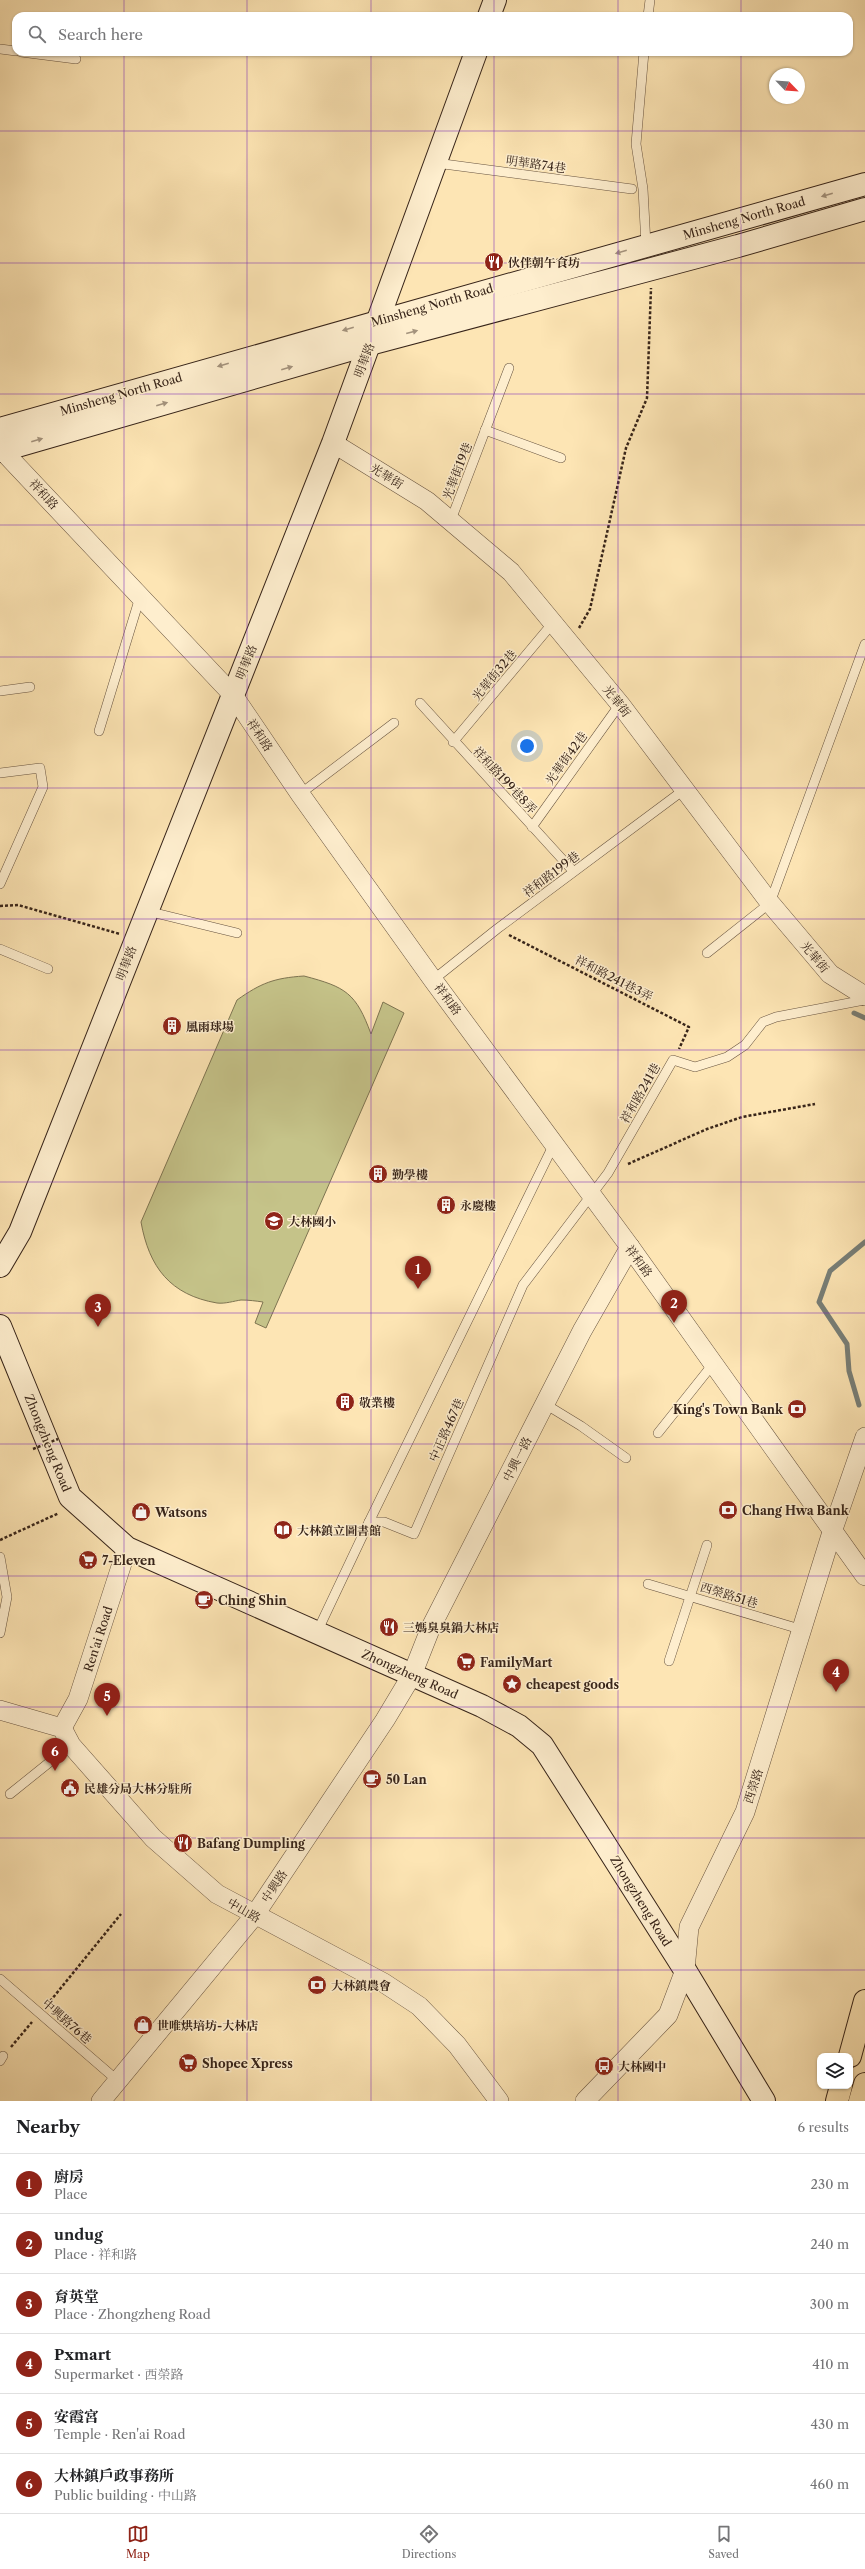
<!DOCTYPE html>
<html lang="en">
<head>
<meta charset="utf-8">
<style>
	:root { --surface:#fff; --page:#f6f6f6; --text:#202124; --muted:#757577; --line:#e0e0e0; --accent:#8f2418 }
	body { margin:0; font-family:"Libre Caslon Text","Noto Serif TC",serif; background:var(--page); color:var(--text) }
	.controls { position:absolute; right:12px; bottom:12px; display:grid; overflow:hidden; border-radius:8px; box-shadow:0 1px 3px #0004 }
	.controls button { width:36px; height:36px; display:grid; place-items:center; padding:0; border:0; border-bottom:1px solid var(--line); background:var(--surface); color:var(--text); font:20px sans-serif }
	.compass { position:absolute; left:769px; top:68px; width:36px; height:36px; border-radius:50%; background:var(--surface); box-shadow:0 1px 3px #0004; rotate:115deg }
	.you { position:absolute; left:527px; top:746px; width:14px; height:14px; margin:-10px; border:3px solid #fff; border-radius:50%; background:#1a73e8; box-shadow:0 0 0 6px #1a73e833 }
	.badge { display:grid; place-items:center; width:26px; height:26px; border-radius:50%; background:var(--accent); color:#fff; font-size:13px; font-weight:700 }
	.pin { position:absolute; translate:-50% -33px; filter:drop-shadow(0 1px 2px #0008) }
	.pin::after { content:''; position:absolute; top:21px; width:14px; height:12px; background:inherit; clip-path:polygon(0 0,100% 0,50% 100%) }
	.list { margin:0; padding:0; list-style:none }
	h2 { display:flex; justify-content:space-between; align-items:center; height:52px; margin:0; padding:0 16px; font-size:17px }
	h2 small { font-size:13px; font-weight:400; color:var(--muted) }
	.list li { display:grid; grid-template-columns:26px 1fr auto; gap:12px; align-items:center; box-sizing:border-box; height:60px; padding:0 16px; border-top:1px solid var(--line) }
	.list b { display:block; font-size:15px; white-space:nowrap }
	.list p { margin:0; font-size:13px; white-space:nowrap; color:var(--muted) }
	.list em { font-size:13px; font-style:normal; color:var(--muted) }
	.icon { flex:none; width:22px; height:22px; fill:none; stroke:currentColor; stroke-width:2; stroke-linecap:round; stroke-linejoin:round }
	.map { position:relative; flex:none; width:865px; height:2101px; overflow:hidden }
	.search { position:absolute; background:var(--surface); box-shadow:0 1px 3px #0004; left:12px; right:12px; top:12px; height:44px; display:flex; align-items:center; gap:10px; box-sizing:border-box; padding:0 14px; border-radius:12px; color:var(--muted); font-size:15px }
	.sheet { height:412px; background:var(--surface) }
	nav { display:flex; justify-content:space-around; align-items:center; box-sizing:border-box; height:56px; border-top:1px solid var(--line); background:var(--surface); font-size:11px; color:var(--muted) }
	nav a { display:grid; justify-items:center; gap:2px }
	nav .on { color:var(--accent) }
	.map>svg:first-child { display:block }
	.green { fill:#c5c389; stroke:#7e7451 }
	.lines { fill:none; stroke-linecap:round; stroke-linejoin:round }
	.stream { stroke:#787f78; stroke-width:5 }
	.lane-casing { stroke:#685440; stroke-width:10 }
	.street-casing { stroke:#685440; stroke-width:20 }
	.secondary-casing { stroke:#372419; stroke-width:24 }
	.primary-casing { stroke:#372419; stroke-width:24 }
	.path { stroke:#372419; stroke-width:2.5; stroke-dasharray:3 2; stroke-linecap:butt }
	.lane { stroke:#feeece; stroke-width:9 }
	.street { stroke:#feeece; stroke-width:19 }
	.secondary { stroke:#feeece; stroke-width:22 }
	.primary { stroke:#fde5b4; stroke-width:22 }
	.path-bridge { stroke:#372419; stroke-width:2.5; stroke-dasharray:3 2; stroke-linecap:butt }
	.oneway { fill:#a4937d }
	.grid { fill:none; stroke:#7b2cbf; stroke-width:1; stroke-opacity:0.55 }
	.labels { text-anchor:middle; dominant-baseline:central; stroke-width:3; stroke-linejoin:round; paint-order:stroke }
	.street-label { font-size:12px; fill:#372419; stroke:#feeece }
	.poi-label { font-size:12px; font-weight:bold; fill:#372419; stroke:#feeece; text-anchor:start }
</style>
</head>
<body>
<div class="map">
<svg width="865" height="2101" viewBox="0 0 865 2101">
	<rect width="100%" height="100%" fill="#fde5b4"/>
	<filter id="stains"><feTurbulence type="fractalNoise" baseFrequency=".005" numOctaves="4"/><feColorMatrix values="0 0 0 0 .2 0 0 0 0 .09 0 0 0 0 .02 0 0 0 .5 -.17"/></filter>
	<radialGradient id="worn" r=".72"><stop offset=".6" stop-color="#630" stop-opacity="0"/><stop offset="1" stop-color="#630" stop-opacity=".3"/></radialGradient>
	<path class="green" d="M304,976C346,987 356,993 371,1034L383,1002L404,1013L266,1328L255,1323L263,1302C256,1301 249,1300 241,1300C234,1301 225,1304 217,1303C170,1295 149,1267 141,1222L237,1000C261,983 274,978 304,976Z"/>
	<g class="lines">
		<g class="stream">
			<polyline points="854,1013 865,1018"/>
			<polyline points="859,1405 849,1371 847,1344 819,1302 830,1271 865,1242"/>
		</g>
		<g class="lane-casing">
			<g id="lane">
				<polyline points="648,16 650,0"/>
				<polyline points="0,49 16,51"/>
				<polyline points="21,52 76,59"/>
				<polyline points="644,52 636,144 643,189 646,245"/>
				<polyline points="436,163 632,189"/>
				<polyline points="485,430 561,458"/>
				<polyline points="451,520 509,368"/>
				<polyline points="0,691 30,687"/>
				<polyline points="420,703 573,871"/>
				<polyline points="99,731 140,597"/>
				<polyline points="453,742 552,624"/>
				<polyline points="0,773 40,768 43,787 0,884"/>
				<polyline points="300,794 394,723"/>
				<polyline points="532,827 620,704"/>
				<polyline points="147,911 237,933"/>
				<polyline points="0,949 48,969"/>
				<polyline points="707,953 770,903 865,644"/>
				<polyline points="433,980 497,929 685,789"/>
				<polyline points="545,1404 581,1426 626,1458"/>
				<polyline points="658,1433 713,1364"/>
				<polyline points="369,1522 554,1144"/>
				<polyline points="0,1557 7,1597 0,1633"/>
				<polyline points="648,1584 803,1630"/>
				<polyline points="317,1632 369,1522 384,1522 414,1534 523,1285 608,1173 673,1060 695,1067 727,1057 745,1045 763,1022 776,1017 865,1000"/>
				<polyline points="669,1661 707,1545"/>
				<polyline points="10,1794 71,1745"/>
				<polyline points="0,1979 118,2081"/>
				<polyline points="0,2061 3,2056"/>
			</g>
		</g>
		<g class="street-casing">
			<g id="street">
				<polyline points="333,443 427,501 511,572 620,704 770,903 830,974 865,996"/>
				<polyline points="0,448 233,695 300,794 433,980 630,1247 865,1576"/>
				<polyline points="0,1710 62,1728 71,1745 153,1838 217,1894 384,1983 419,2006 457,2045 499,2101"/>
				<polyline points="62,1728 78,1699 127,1548"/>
				<polyline points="101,2101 254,1916 385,1720 412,1675 431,1627 582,1331 630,1247"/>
				<polyline points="585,2101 668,2015 685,1970 689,1927 745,1812 832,1532 865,1437"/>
			</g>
		</g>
		<g class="secondary-casing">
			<g id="secondary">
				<polyline points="489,16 495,0"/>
				<polyline points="0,429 865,184"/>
				<polyline points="0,451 370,344 738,246 865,209"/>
				<polyline points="0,1266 20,1232 333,443 476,52"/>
				<polyline points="0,1326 70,1497 127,1548 482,1706 519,1726 542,1745 685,1970 764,2101"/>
			</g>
		</g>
		<g class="primary-casing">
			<g id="primary">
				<polyline points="850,2056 865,2001"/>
				<polyline points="837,2101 841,2086"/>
				<polyline points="860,2101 865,2084"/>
			</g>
		</g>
		<g class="path">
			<polyline points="579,628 590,609 626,448 647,398 651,288"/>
			<polyline points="0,906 18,905 120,934"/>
			<polyline points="509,935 689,1027 679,1049"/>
			<polyline points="628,1164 707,1129 742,1117 815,1104"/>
			<polyline points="0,1540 59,1513"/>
			<polyline points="47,2005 121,1914"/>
			<polyline points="11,2047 32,2022"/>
		</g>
		<use href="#lane" class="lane"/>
		<use href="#street" class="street"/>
		<use href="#secondary" class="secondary"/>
		<use href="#primary" class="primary"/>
		<polyline class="path-bridge" points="33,1449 58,1439"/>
	</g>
	<defs><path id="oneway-solid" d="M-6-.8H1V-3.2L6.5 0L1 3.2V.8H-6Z"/></defs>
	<g class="oneway">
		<use href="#oneway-solid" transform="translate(827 195) rotate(164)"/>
		<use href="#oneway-solid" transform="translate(621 252) rotate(164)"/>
		<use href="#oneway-solid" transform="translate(348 329) rotate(164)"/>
		<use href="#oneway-solid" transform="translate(412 332) rotate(-15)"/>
		<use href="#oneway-solid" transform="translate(223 365) rotate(164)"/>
		<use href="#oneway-solid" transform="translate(287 368) rotate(-16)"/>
		<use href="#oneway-solid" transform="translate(162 404) rotate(-16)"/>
		<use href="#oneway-solid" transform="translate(37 440) rotate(-16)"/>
	</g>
	<path class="grid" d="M124,0V16M247,0V16M371,0V16M494,0V16M618,0V16M741,0V16M124,52V2101M247,52V2101M371,52V2101M494,52V2101M618,52V2101M741,52V2101M0,131H865M0,263H865M0,394H865M0,525H865M0,657H865M0,788H865M0,919H865M0,1050H865M0,1182H865M0,1313H865M0,1444H865M0,1576H865M0,1707H865M0,1838H865M0,1970H865"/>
	<defs>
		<g id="restaurant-disc" transform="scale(1)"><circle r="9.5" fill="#8f2418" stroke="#feeece"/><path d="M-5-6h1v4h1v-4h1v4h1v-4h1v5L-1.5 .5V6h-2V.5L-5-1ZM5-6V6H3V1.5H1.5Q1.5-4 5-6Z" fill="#fff"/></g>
		<g id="building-disc" transform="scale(1)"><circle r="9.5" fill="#8f2418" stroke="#feeece"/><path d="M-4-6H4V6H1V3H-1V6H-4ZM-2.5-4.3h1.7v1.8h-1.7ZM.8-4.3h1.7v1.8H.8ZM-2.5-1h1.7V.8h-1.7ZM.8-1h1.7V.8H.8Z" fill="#fff"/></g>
		<g id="school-disc" transform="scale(1)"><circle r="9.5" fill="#8f2418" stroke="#feeece"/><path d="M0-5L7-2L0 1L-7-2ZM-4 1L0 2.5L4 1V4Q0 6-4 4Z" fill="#fff"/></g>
		<g id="bank-disc" transform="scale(1)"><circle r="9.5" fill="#8f2418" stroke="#feeece"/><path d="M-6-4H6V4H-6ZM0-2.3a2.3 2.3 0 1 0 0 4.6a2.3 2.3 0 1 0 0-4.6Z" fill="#fff"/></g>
		<g id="shop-disc" transform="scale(1)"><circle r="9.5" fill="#8f2418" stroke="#feeece"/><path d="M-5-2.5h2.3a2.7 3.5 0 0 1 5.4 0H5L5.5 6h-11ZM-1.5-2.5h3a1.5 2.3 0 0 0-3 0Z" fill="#fff"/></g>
		<g id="library-disc" transform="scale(1)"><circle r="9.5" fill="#8f2418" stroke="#feeece"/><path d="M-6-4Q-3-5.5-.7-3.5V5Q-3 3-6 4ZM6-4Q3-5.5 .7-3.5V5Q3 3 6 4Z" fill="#fff"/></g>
		<g id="supermarket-disc" transform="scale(1)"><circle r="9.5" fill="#8f2418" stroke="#feeece"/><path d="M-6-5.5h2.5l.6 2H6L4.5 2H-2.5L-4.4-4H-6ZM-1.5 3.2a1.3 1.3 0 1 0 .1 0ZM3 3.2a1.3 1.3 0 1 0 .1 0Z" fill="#fff"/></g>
		<g id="cafe-disc" transform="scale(1)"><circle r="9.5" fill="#8f2418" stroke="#feeece"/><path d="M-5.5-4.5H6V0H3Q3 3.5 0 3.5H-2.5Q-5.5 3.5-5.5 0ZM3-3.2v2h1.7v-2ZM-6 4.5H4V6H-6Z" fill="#fff"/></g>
		<g id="sight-disc" transform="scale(1)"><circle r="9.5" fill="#8f2418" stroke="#feeece"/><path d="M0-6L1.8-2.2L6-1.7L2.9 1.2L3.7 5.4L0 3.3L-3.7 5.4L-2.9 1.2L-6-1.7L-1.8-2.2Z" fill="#fff"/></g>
		<g id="civic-disc" transform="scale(1)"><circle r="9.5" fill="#8f2418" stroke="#feeece"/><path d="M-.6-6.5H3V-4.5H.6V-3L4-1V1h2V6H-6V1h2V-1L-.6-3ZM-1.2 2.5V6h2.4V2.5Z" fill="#fff"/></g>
		<g id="bus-disc" transform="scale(1)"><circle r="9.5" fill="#8f2418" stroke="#feeece"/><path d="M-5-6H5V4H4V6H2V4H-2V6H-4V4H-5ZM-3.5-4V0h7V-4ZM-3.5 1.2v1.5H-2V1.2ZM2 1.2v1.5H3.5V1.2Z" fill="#fff"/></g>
	</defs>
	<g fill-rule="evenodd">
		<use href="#restaurant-disc" x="494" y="262"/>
		<use href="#building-disc" x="172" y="1026"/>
		<use href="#building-disc" x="378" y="1174"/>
		<use href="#building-disc" x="446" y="1205"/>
		<use href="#school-disc" x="274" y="1221"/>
		<use href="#building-disc" x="345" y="1402"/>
		<use href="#bank-disc" x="797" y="1409"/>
		<use href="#bank-disc" x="728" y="1510"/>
		<use href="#shop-disc" x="141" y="1512"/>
		<use href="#library-disc" x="283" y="1530"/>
		<use href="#supermarket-disc" x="88" y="1560"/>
		<use href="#cafe-disc" x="204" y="1600"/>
		<use href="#restaurant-disc" x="389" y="1627"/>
		<use href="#supermarket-disc" x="466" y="1662"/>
		<use href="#sight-disc" x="512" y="1684"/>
		<use href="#cafe-disc" x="372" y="1779"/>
		<use href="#civic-disc" x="70" y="1788"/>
		<use href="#restaurant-disc" x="183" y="1843"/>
		<use href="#bank-disc" x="317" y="1985"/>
		<use href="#shop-disc" x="143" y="2025"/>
		<use href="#supermarket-disc" x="188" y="2063"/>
		<use href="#bus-disc" x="604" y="2066"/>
	</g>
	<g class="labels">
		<g class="street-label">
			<text transform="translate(536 164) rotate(8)">明華路74巷</text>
			<text transform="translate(744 218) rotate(-16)">Minsheng North Road</text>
			<text transform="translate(432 305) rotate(-16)">Minsheng North Road</text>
			<text transform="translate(364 360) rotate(-69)">明華路</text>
			<text transform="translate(121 394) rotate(-16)">Minsheng North Road</text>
			<text transform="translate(457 471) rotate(-69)">光華街19巷</text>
			<text transform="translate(387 476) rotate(31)">光華街</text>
			<text transform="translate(44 494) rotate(47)">祥和路</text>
			<text transform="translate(246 662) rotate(-68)">明華路</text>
			<text transform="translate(494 675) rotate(-50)">光華街32巷</text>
			<text transform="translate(617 701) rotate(52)">光華街</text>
			<text transform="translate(260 735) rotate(56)">祥和路</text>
			<text transform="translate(566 758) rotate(-54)">光華街42巷</text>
			<text transform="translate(505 780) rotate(47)">祥和路199巷8弄</text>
			<text transform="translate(551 874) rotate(-37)">祥和路199巷</text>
			<text transform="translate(815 957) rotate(50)">光華街</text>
			<text transform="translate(126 963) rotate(-69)">明華路</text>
			<text transform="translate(614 978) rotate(27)">祥和路241巷3弄</text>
			<text transform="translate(448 999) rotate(54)">祥和路</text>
			<text transform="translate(640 1093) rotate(-60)">祥和路241巷</text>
			<text transform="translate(639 1261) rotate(54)">祥和路</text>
			<text transform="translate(446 1430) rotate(-66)">中正路467巷</text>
			<text transform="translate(48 1443) rotate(68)">Zhongzheng Road</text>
			<text transform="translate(517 1459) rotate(-63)">中興一路</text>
			<text transform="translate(729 1595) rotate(17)">西榮路51巷</text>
			<text transform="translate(98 1639) rotate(-72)">Ren'ai Road</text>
			<text transform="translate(410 1674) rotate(24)">Zhongzheng Road</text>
			<text transform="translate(753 1786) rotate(-72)">西榮路</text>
			<text transform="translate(274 1886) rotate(-56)">中興路</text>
			<text transform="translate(641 1901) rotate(58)">Zhongzheng Road</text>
			<text transform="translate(244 1910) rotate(30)">中山路</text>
			<text transform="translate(67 2021) rotate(41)">中興路76巷</text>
		</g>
		<g class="poi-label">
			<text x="508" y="262">伙伴朝午食坊</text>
			<text x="186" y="1026">風雨球場</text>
			<text x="392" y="1174">勤學樓</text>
			<text x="460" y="1205">永慶樓</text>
			<text x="288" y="1221">大林國小</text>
			<text x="359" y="1402">敬業樓</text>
			<text x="783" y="1409" text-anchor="end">King's Town Bank</text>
			<text x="742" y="1510">Chang Hwa Bank</text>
			<text x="155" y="1512">Watsons</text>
			<text x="297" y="1530">大林鎮立圖書館</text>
			<text x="102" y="1560">7-Eleven</text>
			<text x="218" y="1600">Ching Shin</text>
			<text x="403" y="1627">三媽臭臭鍋大林店</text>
			<text x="480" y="1662">FamilyMart</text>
			<text x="526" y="1684">cheapest goods</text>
			<text x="386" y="1779">50 Lan</text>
			<text x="84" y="1788">民雄分局大林分駐所</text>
			<text x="197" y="1843">Bafang Dumpling</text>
			<text x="331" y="1985">大林鎮農會</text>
			<text x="157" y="2025">世唯烘培坊-大林店</text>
			<text x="202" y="2063">Shopee Xpress</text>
			<text x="618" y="2066">大林國中</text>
		</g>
	</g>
	<rect width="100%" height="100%" filter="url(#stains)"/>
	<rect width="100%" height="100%" fill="url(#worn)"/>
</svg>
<div class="controls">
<button><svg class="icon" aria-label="layers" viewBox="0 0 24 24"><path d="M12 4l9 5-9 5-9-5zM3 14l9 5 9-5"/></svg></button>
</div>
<svg class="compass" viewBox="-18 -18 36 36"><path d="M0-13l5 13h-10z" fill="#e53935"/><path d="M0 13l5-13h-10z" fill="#757577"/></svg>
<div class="you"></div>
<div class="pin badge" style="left:418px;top:1289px">1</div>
<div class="pin badge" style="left:674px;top:1323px">2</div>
<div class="pin badge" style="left:98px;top:1327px">3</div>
<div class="pin badge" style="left:836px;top:1692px">4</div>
<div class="pin badge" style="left:107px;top:1716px">5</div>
<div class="pin badge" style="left:55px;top:1771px">6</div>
<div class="search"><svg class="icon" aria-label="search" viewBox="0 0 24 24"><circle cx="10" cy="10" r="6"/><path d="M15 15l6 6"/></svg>Search here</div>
</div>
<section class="sheet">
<h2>Nearby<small>6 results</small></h2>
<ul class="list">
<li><span class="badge">1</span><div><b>廚房</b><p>Place</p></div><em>230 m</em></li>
<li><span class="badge">2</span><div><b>undug</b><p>Place · 祥和路</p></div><em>240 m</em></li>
<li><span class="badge">3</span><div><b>育英堂</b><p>Place · Zhongzheng Road</p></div><em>300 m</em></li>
<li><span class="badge">4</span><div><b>Pxmart</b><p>Supermarket · 西榮路</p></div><em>410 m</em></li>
<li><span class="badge">5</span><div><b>安霞宮</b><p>Temple · Ren'ai Road</p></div><em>430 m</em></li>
<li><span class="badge">6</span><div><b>大林鎮戶政事務所</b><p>Public building · 中山路</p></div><em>460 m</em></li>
</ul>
</section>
<nav>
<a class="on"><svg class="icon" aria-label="map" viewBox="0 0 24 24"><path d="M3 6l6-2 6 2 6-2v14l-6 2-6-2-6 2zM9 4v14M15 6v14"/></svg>Map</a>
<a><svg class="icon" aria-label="directions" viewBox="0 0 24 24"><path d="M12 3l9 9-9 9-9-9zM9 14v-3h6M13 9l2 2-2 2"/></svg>Directions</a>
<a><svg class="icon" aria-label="saved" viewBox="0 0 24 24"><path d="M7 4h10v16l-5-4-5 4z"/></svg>Saved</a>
</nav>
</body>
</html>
